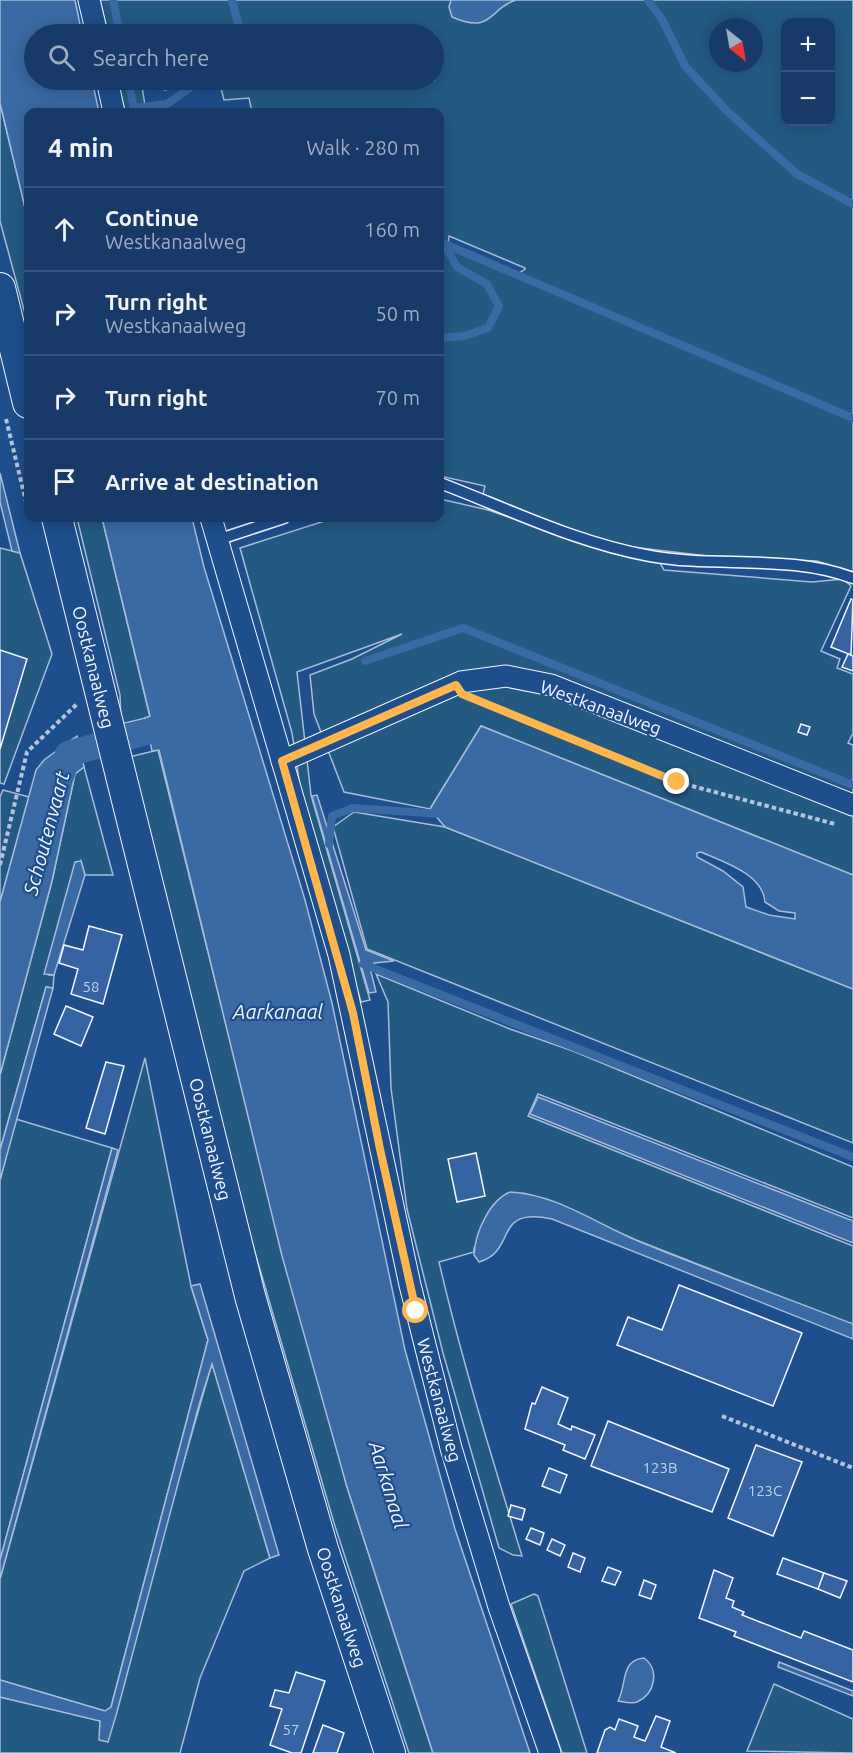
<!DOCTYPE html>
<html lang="en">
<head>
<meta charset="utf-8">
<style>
	:root { --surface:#173a69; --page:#244571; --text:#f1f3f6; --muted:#9eadc0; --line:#36547d }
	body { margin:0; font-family:Ubuntu,sans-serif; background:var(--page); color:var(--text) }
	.controls { position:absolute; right:18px; top:18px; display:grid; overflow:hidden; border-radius:12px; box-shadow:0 3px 15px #0003 }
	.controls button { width:54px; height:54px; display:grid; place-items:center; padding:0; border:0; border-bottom:2px solid var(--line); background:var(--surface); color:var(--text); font:30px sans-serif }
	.compass { position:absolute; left:709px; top:18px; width:54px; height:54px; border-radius:50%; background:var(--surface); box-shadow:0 3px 15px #0003; rotate:149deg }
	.stop { position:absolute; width:18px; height:18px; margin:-14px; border:4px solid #ffb74d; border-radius:50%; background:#fff }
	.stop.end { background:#ffb74d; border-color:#fff; box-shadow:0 2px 6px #0008 }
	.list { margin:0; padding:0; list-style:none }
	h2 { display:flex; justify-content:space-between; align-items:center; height:78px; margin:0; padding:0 24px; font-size:26px }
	h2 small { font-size:20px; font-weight:400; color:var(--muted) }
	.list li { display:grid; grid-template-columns:39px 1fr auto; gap:18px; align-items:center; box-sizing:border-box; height:84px; padding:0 24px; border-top:2px solid var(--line) }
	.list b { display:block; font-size:22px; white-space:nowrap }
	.list p { margin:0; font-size:20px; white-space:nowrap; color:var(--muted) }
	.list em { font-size:20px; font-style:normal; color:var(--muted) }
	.icon { flex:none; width:33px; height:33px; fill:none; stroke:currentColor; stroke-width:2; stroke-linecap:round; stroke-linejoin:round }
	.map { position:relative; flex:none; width:853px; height:1753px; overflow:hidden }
	.search { position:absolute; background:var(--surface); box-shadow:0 3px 15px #0003; left:24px; top:24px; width:420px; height:66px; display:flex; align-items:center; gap:15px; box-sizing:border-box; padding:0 21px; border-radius:33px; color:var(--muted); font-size:22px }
	.panel { position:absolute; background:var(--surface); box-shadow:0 3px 15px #0003; left:24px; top:108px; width:420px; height:414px; border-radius:12px }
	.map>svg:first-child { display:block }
	.green { fill:#245a82; stroke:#a8bbd7; stroke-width:1.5; fill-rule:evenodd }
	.water { fill:#3b69a3; stroke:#a8bbd7; stroke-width:1.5; fill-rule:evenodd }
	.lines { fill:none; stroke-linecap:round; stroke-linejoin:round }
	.stream { stroke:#3b69a3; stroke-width:8 }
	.canal { stroke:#3b69a3; stroke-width:26 }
	.building { fill:#3563a3; stroke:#f2f6ff; stroke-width:1.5 }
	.lane-casing { stroke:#f2f6ff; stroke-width:13 }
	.street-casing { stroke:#f2f6ff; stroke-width:23 }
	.secondary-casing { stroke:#f2f6ff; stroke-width:32 }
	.path { stroke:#b3c4dc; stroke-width:4; stroke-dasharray:4.5 3; stroke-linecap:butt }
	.lane { stroke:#1f4e8c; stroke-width:10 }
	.street { stroke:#1f4e8c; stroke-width:21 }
	.secondary { stroke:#1f4e8c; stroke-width:30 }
	.route { stroke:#ffb74d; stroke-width:8 }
	.labels { text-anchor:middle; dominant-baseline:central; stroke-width:4.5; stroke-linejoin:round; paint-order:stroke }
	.number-label { font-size:15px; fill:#c3d1e8 }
	.street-label { font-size:18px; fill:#f2f6ff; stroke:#1f4e8c }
	.water-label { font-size:20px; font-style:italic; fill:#f2f6ff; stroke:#1f4e8c }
</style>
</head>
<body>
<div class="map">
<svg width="853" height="1753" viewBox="0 0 853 1753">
	<rect width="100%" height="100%" fill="#1f4e8c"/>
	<g class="green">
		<polygon points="100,0 229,0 238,34 108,34"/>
		<path d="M235,0H853V572L817,561L708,556L615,545L560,526L483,494L485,486L440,476V112H252L249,98L224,100L219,80H434V34H242ZM786,22H830V122H786ZM718,27H754V63H718ZM449,236L525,268V269L518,274L448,245Z"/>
		<polygon points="117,80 182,80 166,90 142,86 146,112 125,112"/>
		<polygon points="0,103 28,220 28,325 0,221"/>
		<polygon points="440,499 488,510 617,554 660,563 664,570 812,582 843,579 851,586 821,651 840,659 837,668 853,674 853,733 848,743 853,745 853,875 481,726 430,809 344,792 314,714 310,675 352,659 402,634 297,672 311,795 370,1000 361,1002 302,799 292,733 240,548 334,518 440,518"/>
		<polygon points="77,518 102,518 150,717 121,724 120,695"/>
		<polygon points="0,548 20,553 52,654 4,784 0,783"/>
		<polygon points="158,750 254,1138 347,1487 433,1753 409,1753 334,1523 252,1242 129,757"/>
		<polygon points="84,767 113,875 85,875 81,861 49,975 54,975 53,988 46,987 0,1150 0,1075 52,881 75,774"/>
		<polygon points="3,790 29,797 0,902 0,797"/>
		<polygon points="354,812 445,827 853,989 853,1143 367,949 333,827"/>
		<path d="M376,974L510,1029L573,1051L853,1167V1218L538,1094L528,1116L853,1246V1325L636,1240L551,1202L523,1193L474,1248V1252L439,1262C462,1361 492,1458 522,1556L513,1555L499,1548L443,1353L407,1209L391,1088L388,1002Z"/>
		<polygon points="145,1058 191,1286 208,1340 111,1707 105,1711 0,1680 0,1579"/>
		<polygon points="16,1119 112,1148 0,1560 0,1180"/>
		<polygon points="212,1363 270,1558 244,1571 200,1678 180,1753 0,1753 0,1697 101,1721 104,1741"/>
		<polygon points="534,1594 538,1596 587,1753 562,1753 511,1604"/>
		<polygon points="774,1684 853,1719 853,1753 747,1751"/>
	</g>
	<g class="water">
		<polygon points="0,0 75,0 82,34 34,34 34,80 92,80 99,112 28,112 28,220 0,103"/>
		<path d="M451,0H516C489,8 493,35 452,17L449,7Z"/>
		<polygon points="0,473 20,553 12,551 0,502"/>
		<polygon points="102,518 192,518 204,567 305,900 332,1003 405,1350 455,1529 530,1753 433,1753 347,1487 282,1256 159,750 152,751 145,718 150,716"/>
		<path d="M481,726L853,875V989L445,827L430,809ZM701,852C724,862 763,874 765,902L779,911L795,913V919L769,915L746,907L743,887L723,871L697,857V853Z"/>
		<polygon points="77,736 84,767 75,774 52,881 0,1075 0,902 36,770 44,760"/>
		<polygon points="317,795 366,950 394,961 374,963 371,972 376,992 369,993 312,796"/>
		<polygon points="81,861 85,875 54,975 44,974 75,862"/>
		<polygon points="46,987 53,988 0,1180 0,1150"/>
		<polygon points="538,1097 853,1221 853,1243 530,1114"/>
		<polygon points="112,1148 118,1150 0,1579 0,1560"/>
		<path d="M510,1192C556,1194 597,1224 638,1241C709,1270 781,1296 853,1324V1339L552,1219C492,1206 518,1251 479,1262L474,1255C475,1233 489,1201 510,1192Z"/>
		<polygon points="200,1284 279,1555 270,1558 212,1364 199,1405 117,1712 108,1742 99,1740 100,1721 0,1697 0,1680 105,1711 111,1707 208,1340 191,1286"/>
		<path d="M644,1658C660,1670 655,1694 637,1702C632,1704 624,1702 618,1701C627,1685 620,1660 644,1658Z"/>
		<polygon points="779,1662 853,1691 853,1696 778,1667"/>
	</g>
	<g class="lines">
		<g class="stream">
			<polyline points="113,0 120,34"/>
			<polyline points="232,0 241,34"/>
			<polyline points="648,0 663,21 685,66 728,112 797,174 853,204"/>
			<polyline points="128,80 134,108 167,104 201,80"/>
			<polyline points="440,242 853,418"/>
			<polyline points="440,338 464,336 488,328 499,306 487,284 457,267 444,244"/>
			<polyline points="365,661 463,628 853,785"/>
			<polyline points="329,844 332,816 353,808 443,814"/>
			<polyline points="363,964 853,1157"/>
		</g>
		<polyline class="canal" points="62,774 68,754 179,723"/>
	</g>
	<g class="building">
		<polygon points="851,599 853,600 851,655 831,647"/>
		<polygon points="0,650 27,659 0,749"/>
		<polygon points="848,654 853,656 853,671 842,667"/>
		<polygon points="801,724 810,727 807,735 798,732"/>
		<polygon points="89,926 122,935 103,1004 71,994 78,969 59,963 64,945 83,950"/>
		<polygon points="66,1006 93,1017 81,1046 54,1034"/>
		<polygon points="106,1062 124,1066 105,1134 86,1128"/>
		<polygon points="476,1153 485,1196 457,1202 448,1159"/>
		<polygon points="679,1285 802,1333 773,1406 617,1345 628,1317 662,1330"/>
		<polygon points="542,1387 568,1398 558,1424 571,1430 572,1426 595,1435 585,1459 563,1450 565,1445 525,1429 532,1403 535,1404"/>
		<polygon points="608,1421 729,1469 712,1512 591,1466"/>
		<polygon points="756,1445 802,1462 773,1536 728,1518"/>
		<polygon points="549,1468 567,1475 560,1493 542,1486"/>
		<polygon points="511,1505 525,1509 522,1520 508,1516"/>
		<polygon points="531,1528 544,1533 540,1545 526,1539"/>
		<polygon points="552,1539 565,1545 560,1556 547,1550"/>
		<polygon points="573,1553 585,1558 580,1572 568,1567"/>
		<polygon points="783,1558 824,1573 818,1589 777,1574"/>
		<polygon points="608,1567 621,1572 615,1585 602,1581"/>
		<polygon points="714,1570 733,1578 726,1598 734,1601 732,1607 744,1612 742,1615 801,1638 804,1631 853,1650 853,1682 734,1636 736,1632 699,1618"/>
		<polygon points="824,1573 847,1581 840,1598 818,1589"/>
		<polygon points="644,1580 656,1585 651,1599 639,1595"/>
		<polygon points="296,1672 325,1681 301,1753 292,1753 270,1745 282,1709 270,1706 275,1690 289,1693"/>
		<polygon points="656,1716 670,1721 661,1747 676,1753 597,1753 605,1730 610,1727 615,1730 619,1719 638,1726 634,1737 645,1741"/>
		<polygon points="323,1725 344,1733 337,1753 313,1753"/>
	</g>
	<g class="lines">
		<g class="lane-casing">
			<g id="lane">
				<path d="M440,483C508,509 577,543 650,556C716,568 790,554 853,578"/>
				<polyline points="217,540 284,518"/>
			</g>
		</g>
		<g class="street-casing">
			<g id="street">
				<polyline points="89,0 97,34"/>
				<polyline points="107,80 114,112"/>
				<polyline points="211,518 339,955 410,1285 451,1448 499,1607 550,1753"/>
				<polyline points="282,761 461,682 506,676 551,685 853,805"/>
			</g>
		</g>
		<g class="secondary-casing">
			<g id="secondary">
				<polyline points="0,288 28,403"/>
				<polyline points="57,518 250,1296 323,1549 390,1753"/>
			</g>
		</g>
		<g class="path">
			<polyline points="6,419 28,510"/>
			<polyline points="483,703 677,782 835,824"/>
			<polyline points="0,865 27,752 77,704"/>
			<polyline points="722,1416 853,1468"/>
		</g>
		<use href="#lane" class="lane"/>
		<use href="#street" class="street"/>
		<use href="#secondary" class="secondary"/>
	</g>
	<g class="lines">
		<polyline class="route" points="416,1311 380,1149 353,1013 282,761 456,685 462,694 677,782"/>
	</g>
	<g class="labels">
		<g class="number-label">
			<text x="91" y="986">58</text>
			<text x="660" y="1467">123B</text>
			<text x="765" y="1490">123C</text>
			<text x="291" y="1729">57</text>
		</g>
		<g class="street-label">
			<text transform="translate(94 667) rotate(76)">Oostkanaalweg</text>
			<text transform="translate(601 707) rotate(20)">Westkanaalweg</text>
			<text transform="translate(211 1139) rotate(76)">Oostkanaalweg</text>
			<text transform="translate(440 1400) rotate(75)">Westkanaalweg</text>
			<text transform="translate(342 1607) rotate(72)">Oostkanaalweg</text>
		</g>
		<g class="water-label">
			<text transform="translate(46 833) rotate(-75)">Schoutenvaart</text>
			<text x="278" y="1011">Aarkanaal</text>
			<text transform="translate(389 1485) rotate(73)">Aarkanaal</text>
		</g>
	</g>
</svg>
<div class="controls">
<button>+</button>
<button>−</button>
</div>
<svg class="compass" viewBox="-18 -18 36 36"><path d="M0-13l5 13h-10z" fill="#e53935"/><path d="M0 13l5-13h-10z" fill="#9eadc0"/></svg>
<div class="stop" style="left:416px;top:1311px"></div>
<div class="stop end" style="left:677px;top:782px"></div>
<div class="search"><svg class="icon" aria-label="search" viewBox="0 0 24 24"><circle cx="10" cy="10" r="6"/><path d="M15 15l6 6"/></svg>Search here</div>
<section class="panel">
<h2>4 min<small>Walk · 280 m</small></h2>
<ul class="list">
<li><svg class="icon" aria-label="ahead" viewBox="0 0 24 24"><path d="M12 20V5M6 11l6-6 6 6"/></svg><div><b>Continue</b><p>Westkanaalweg</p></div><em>160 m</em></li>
<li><svg class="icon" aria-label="right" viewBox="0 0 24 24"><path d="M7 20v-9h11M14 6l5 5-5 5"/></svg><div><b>Turn right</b><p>Westkanaalweg</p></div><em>50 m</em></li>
<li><svg class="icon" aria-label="right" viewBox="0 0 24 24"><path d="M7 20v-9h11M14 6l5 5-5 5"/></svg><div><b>Turn right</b></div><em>70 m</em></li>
<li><svg class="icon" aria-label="arrive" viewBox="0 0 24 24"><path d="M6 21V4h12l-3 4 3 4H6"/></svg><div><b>Arrive at destination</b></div></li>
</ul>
</section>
</div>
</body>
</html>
